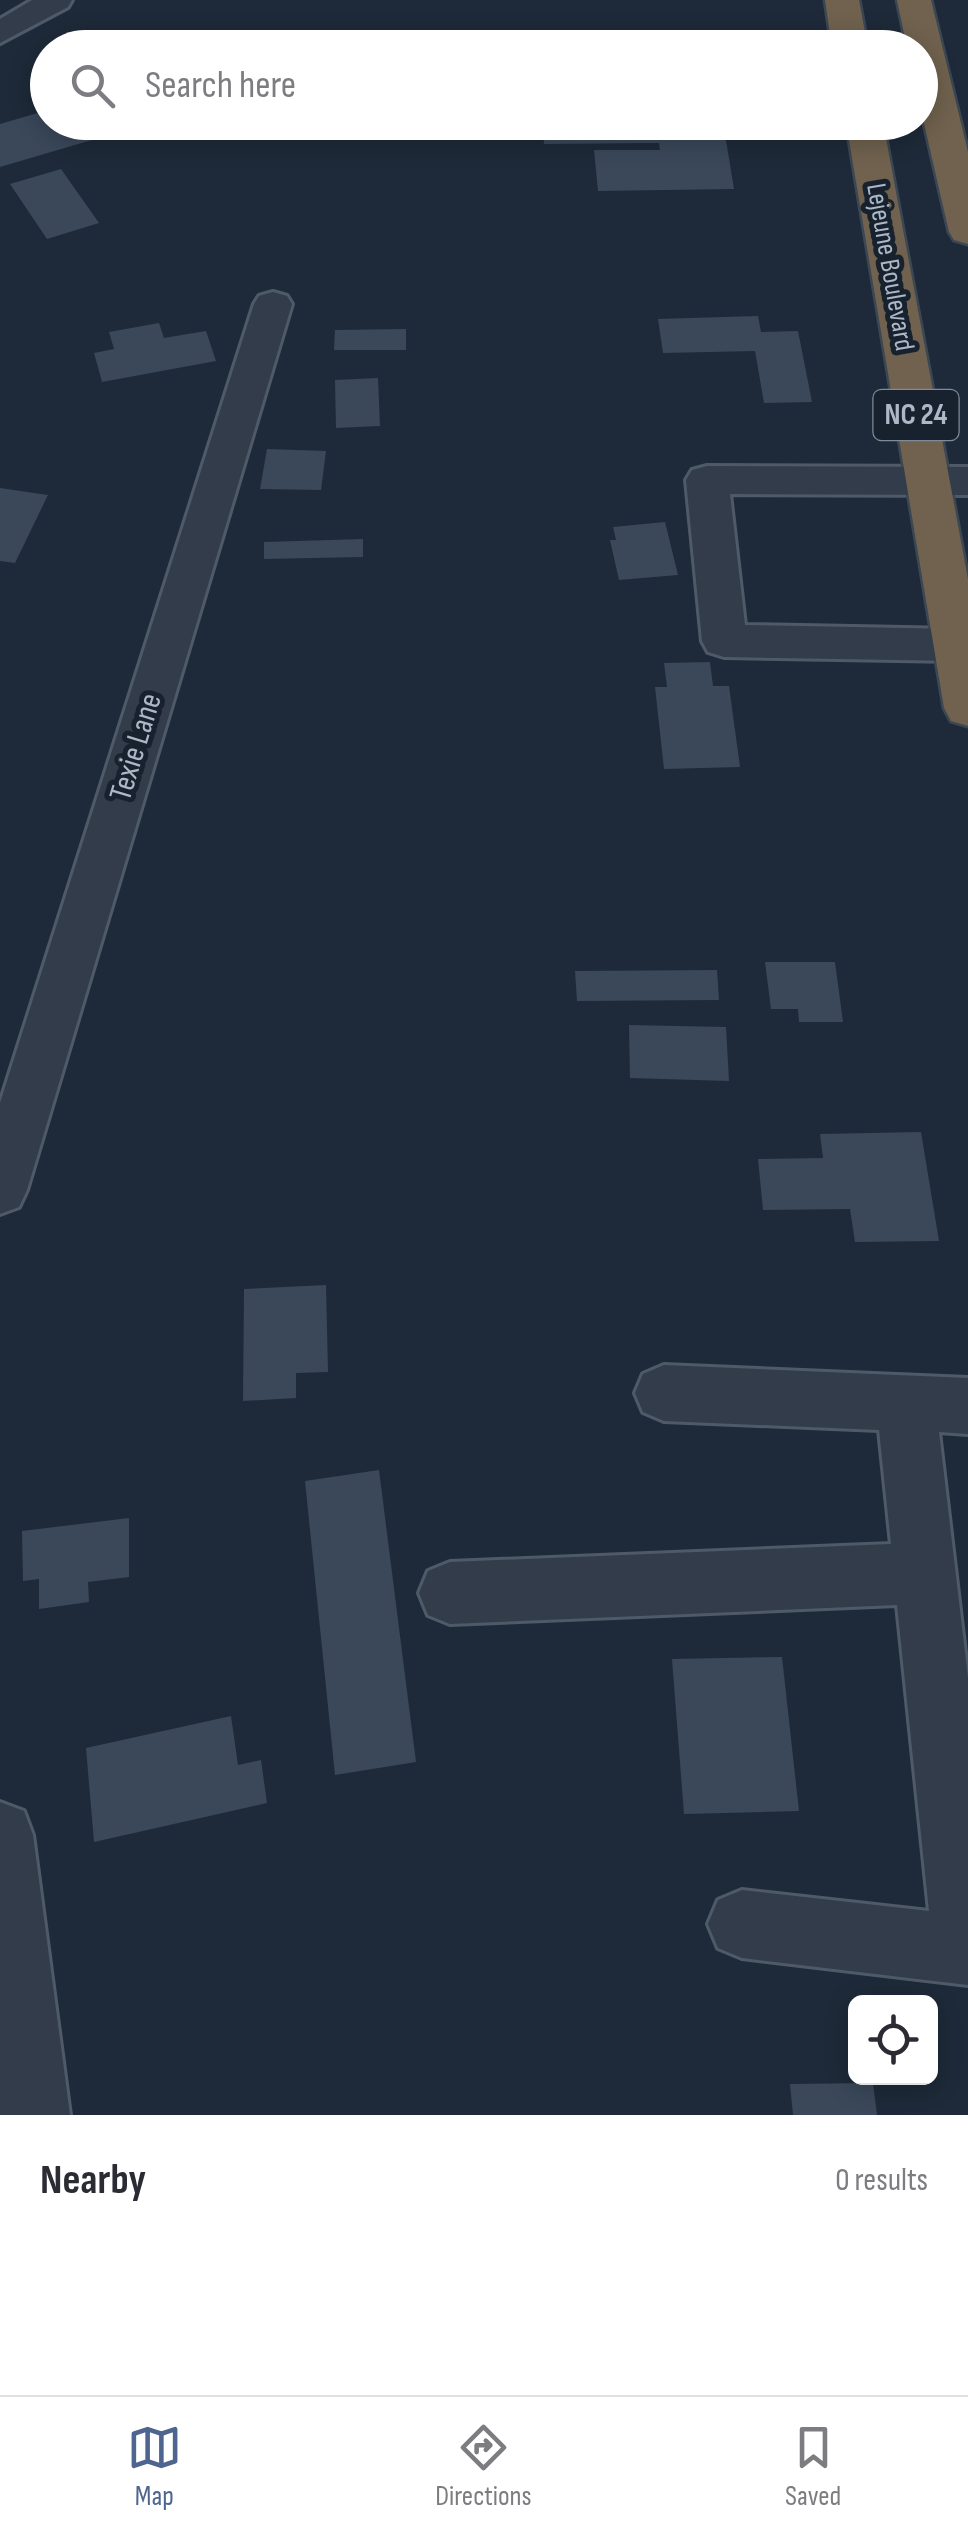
<!DOCTYPE html>
<html lang="en">
<head>
<meta charset="utf-8">
<style>
	:root { --surface:#fff; --page:#f7f7f7; --text:#2b2b33; --muted:#7c7c81; --line:#e1e1e2; --accent:#4e668f }
	body { margin:0; font-family:"Sofia Sans Condensed",sans-serif; background:var(--page); color:var(--text) }
	.controls { position:absolute; right:30px; bottom:30px; display:grid; overflow:hidden; border-radius:15px; box-shadow:0 5px 25px #0003 }
	.controls button { width:90px; height:90px; display:grid; place-items:center; padding:0; border:0; border-bottom:2px solid var(--line); background:var(--surface); color:var(--text); font:50px sans-serif }
	.list { margin:0; padding:0; list-style:none }
	h2 { display:flex; justify-content:space-between; align-items:center; height:130px; margin:0; padding:0 40px; font-size:42px }
	h2 small { font-size:32px; font-weight:400; color:var(--muted) }
	.icon { flex:none; width:55px; height:55px; fill:none; stroke:currentColor; stroke-width:2; stroke-linecap:round; stroke-linejoin:round }
	.map { position:relative; flex:none; width:968px; height:2115px; overflow:hidden }
	.search { position:absolute; background:var(--surface); box-shadow:0 5px 25px #0003; left:30px; right:30px; top:30px; height:110px; display:flex; align-items:center; gap:25px; box-sizing:border-box; padding:0 35px; border-radius:55px; color:var(--muted); font-size:38px }
	.sheet { height:280px; background:var(--surface) }
	nav { display:flex; justify-content:space-around; align-items:center; box-sizing:border-box; height:140px; border-top:2px solid var(--line); background:var(--surface); font-size:28px; color:var(--muted) }
	nav a { display:grid; justify-items:center; gap:5px }
	nav .on { color:var(--accent) }
	.map>svg:first-child { display:block }
	.building { fill:#3a485a }
	.lines { fill:none; stroke-linecap:round; stroke-linejoin:round }
	.minor-casing { stroke:#4f5a68; stroke-width:6 }
	.highway-casing { stroke:#3c4754; stroke-width:5 }
	.minor { fill:#323c4a; fill-rule:evenodd }
	.highway { fill:#70624e; fill-rule:evenodd }
	.labels { text-anchor:middle; dominant-baseline:central; stroke-width:10; stroke-linejoin:round; paint-order:stroke }
	.far-street-label { font-size:28px; fill:#acb7c7; stroke:#18212e }
	.shield { fill:#18212e; stroke:#808a99; stroke-width:2.5 }
	.shield-label { font-size:30px; font-weight:bold; fill:#acb7c7 }
	.street-label { font-size:32px; fill:#acb7c7; stroke:#18212e }
</style>
</head>
<body>
<div class="map">
<svg width="968" height="2115" viewBox="0 0 968 2115">
	<rect width="100%" height="100%" fill="#1e2a39"/>
	<g class="building">
		<polygon points="610,30 675,31 675,48 611,48"/>
		<polygon points="48,110 48,122 111,122 119,132 0,167 0,124"/>
		<polygon points="542,122 723,122 734,189 598,191 594,150 660,150 659,143 544,144"/>
		<polygon points="61,169 99,223 47,239 10,184"/>
		<polygon points="758,316 761,332 798,331 812,402 764,403 755,351 663,353 658,319"/>
		<polygon points="159,323 164,338 206,331 216,361 102,382 94,353 114,349 109,332"/>
		<polygon points="406,329 406,350 334,350 335,330"/>
		<polygon points="378,378 380,426 336,428 335,380"/>
		<polygon points="267,449 326,451 321,490 260,489"/>
		<polygon points="0,488 48,495 15,563 0,561"/>
		<polygon points="665,522 678,575 619,580 610,540 616,540 613,527"/>
		<polygon points="363,539 363,557 264,559 264,542"/>
		<polygon points="710,662 713,686 729,686 740,767 664,769 655,687 667,687 664,663"/>
		<polygon points="765,962 835,962 843,1022 799,1022 798,1009 771,1009"/>
		<polygon points="717,970 719,1000 577,1001 575,971"/>
		<polygon points="629,1025 726,1027 729,1081 630,1078"/>
		<polygon points="921,1132 939,1241 855,1242 850,1209 763,1210 758,1159 823,1158 820,1134"/>
		<polygon points="326,1285 328,1372 296,1373 296,1398 243,1401 244,1289"/>
		<polygon points="379,1470 416,1762 335,1775 305,1481"/>
		<polygon points="129,1518 129,1577 88,1582 89,1602 39,1609 39,1579 23,1581 22,1531"/>
		<polygon points="782,1657 799,1811 684,1814 672,1659"/>
		<polygon points="231,1716 238,1765 261,1760 267,1803 94,1842 86,1748"/>
		<polygon points="873,2083 877,2115 793,2115 790,2084"/>
	</g>
	<g class="lines">
		<g class="minor-casing">
			<g id="minor">
				<polygon points="32,0 72,0 68,7 0,43 0,19"/>
				<polygon points="273,292 287,296 292,304 27,1190 19,1207 0,1214 0,1103 254,304 259,296"/>
				<polygon points="707,466 968,467 968,495 730,494 745,625 957,629 968,632 968,658 957,661 724,657 708,652 702,641 686,480 692,470"/>
				<polygon points="664,1365 968,1378 968,1434 939,1432 968,1678 968,1985 742,1958 718,1948 708,1924 718,1900 742,1890 929,1911 897,1605 450,1624 428,1615 419,1593 428,1571 450,1562 891,1544 879,1430 664,1421 643,1412 635,1393 643,1374"/>
				<polygon points="0,1802 24,1811 33,1835 70,2115 0,2115"/>
			</g>
		</g>
		<g class="highway-casing">
			<g id="highway">
				<polygon points="825,0 859,0 868,48 832,48"/>
				<polygon points="897,0 931,0 968,152 968,244 954,240 949,232 920,106 920,48 907,48"/>
				<polygon points="846,122 883,122 968,579 968,726 951,721 944,708"/>
			</g>
		</g>
		<use href="#minor" class="minor"/>
		<use href="#highway" class="highway"/>
	</g>
	<g class="labels">
		<g class="far-street-label">
			<text transform="translate(890 267) rotate(80)">Lejeune Boulevard</text>
		</g>
		<rect class="shield" x="873.5" y="390" width="85" height="50" rx="8"/>
		<g class="shield-label">
			<text x="916" y="415">NC 24</text>
		</g>
		<g class="street-label">
			<text transform="translate(136 747) rotate(-73)">Texie Lane</text>
		</g>
	</g>
</svg>
<div class="controls">
<button><svg class="icon" aria-label="locate" viewBox="0 0 24 24"><circle cx="12" cy="12" r="6"/><path d="M12 2v4M12 18v4M2 12h4M18 12h4"/></svg></button>
</div>
<div class="search"><svg class="icon" aria-label="search" viewBox="0 0 24 24"><circle cx="10" cy="10" r="6"/><path d="M15 15l6 6"/></svg>Search here</div>
</div>
<section class="sheet">
<h2>Nearby<small>0 results</small></h2>
<ul class="list">
</ul>
</section>
<nav>
<a class="on"><svg class="icon" aria-label="map" viewBox="0 0 24 24"><path d="M3 6l6-2 6 2 6-2v14l-6 2-6-2-6 2zM9 4v14M15 6v14"/></svg>Map</a>
<a><svg class="icon" aria-label="directions" viewBox="0 0 24 24"><path d="M12 3l9 9-9 9-9-9zM9 14v-3h6M13 9l2 2-2 2"/></svg>Directions</a>
<a><svg class="icon" aria-label="saved" viewBox="0 0 24 24"><path d="M7 4h10v16l-5-4-5 4z"/></svg>Saved</a>
</nav>
</body>
</html>
